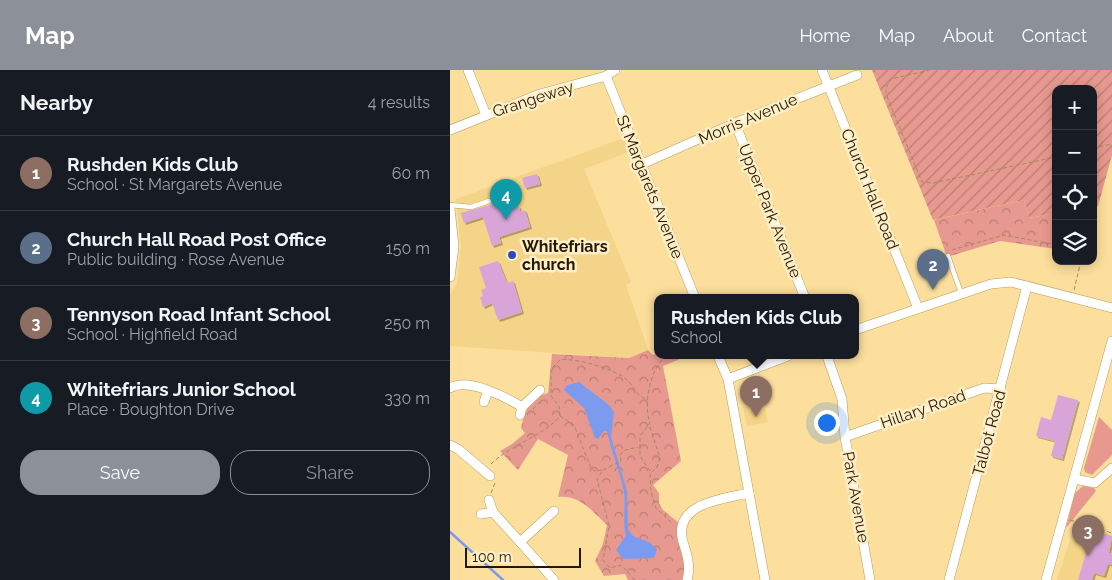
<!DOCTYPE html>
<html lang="en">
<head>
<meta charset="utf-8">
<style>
	:root { --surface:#171b24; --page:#242831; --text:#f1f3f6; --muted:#9ea1a6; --line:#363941; --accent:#8c9099 }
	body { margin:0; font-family:Raleway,sans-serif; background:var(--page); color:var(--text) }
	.controls { position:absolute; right:15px; top:15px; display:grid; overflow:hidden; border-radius:10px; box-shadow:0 2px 12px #0003 }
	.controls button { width:45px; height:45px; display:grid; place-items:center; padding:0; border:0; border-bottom:1px solid var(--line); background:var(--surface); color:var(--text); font:25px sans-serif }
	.scale { position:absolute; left:15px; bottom:12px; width:116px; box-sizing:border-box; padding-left:5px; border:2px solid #231900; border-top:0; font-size:14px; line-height:18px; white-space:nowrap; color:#231900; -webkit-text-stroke:4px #ffeec6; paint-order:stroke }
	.you { position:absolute; left:376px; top:352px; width:18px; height:18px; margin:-12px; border:4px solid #fff; border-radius:50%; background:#1a73e8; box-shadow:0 0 0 8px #1a73e833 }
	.badge { display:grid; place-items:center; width:32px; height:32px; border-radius:50%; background:var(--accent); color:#fff; font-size:16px; font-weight:700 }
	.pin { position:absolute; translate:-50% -41px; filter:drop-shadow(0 1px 2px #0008) }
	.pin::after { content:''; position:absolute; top:26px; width:18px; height:15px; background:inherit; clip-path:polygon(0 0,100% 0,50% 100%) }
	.popup { position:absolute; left:204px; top:224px; width:205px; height:65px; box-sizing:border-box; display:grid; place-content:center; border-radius:10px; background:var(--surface); filter:drop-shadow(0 1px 4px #0005); font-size:16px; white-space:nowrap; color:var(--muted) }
	.popup b { font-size:19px; color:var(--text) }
	.popup::after { content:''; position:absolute; left:50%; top:100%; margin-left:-10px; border:10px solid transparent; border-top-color:var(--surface) }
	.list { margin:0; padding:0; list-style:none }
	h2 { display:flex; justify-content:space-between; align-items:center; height:65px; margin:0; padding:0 20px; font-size:21px }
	h2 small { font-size:16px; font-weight:400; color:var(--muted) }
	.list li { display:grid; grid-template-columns:32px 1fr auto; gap:15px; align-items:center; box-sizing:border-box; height:75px; padding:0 20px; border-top:1px solid var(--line) }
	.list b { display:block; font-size:19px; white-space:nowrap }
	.list p { margin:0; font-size:16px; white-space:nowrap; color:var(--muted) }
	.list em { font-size:16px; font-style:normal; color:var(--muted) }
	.actions { display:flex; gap:10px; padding:15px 20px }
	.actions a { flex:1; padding:11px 0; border:1px solid var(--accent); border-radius:20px; text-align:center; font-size:18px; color:var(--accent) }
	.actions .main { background:var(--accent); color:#fff }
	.icon { flex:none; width:28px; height:28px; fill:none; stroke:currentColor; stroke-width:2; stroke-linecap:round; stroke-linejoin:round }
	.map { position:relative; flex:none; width:662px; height:510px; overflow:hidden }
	header { display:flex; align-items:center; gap:30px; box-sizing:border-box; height:70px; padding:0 25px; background:var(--accent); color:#fff }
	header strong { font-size:24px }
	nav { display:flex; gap:28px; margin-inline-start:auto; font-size:18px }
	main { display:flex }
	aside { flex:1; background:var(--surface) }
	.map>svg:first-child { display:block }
	.built { fill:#f4d488 }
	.grass { fill:#e7998f }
	.park { fill:url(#park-crowns) }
	.garden { fill:url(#garden-furrows) }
	.water { fill:#7c9bee }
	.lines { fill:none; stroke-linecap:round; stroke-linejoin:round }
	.stream { stroke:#7c9bee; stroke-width:2.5 }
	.building { fill:#d9a5d8; filter:url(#shadow) }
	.service-casing { stroke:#b89d5b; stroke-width:5.5 }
	.minor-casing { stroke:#b89d5b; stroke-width:10 }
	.path { stroke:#a18c5b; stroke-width:1; stroke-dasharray:4 2.5; stroke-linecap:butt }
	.service { stroke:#fff; stroke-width:4.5 }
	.minor { stroke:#fff; stroke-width:9 }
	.poi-dot { fill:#2d4aba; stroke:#ffeec6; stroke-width:2 }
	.labels { text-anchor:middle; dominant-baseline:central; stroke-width:5; stroke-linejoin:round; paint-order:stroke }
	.street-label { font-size:16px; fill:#231900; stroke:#ffeec6 }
	.poi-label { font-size:16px; font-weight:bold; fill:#231900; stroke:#ffeec6; text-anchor:start }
</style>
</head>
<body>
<header>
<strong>Map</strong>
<nav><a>Home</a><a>Map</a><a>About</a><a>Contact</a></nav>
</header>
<main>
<aside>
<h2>Nearby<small>4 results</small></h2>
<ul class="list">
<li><span class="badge" style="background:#8d6e63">1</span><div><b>Rushden Kids Club</b><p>School · St Margarets Avenue</p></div><em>60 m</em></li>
<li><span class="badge" style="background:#5c6f8a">2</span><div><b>Church Hall Road Post Office</b><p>Public building · Rose Avenue</p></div><em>150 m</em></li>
<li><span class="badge" style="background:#8d6e63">3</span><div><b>Tennyson Road Infant School</b><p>School · Highfield Road</p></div><em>250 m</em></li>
<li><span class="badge" style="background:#0f9aa8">4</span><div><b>Whitefriars Junior School</b><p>Place · Boughton Drive</p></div><em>330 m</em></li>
</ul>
<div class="actions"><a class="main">Save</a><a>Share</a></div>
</aside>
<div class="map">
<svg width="662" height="510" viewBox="0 0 662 510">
	<defs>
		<pattern id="park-crowns" width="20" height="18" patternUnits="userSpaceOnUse" patternTransform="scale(1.25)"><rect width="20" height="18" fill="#e7998f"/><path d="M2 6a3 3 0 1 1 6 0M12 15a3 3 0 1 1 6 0" fill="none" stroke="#bb7c72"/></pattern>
		<pattern id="garden-furrows" width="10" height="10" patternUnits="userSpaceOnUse" patternTransform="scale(1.25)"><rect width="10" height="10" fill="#e7998f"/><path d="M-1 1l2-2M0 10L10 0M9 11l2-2" fill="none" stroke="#bb7c72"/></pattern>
		<filter id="shadow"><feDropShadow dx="2" dy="2" stdDeviation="0" flood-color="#0004"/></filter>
	</defs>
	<rect width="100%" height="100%" fill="#fcdf9c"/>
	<g class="built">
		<polygon points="174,68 179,82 134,99 181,212 176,215 198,280 179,288 0,276 0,224 7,214 11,177 6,129"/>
		<polygon points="303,335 304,341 315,339 318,352 297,356 293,337"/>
		<polygon points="626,451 662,463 662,510 607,510"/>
	</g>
	<g class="grass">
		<polygon points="649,347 662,360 662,385 642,405 635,402 634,398"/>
		<polygon points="633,416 644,418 646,421 616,458 625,423"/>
	</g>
	<g class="park">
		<polygon points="574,130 579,148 606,143 606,179 550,171 497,187 484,150"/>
		<path d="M198,280L203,285L207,283V286H237L213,296L231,391L203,415L209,423V433L213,440L229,453L237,494L233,510H178L175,504L154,506L145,491L153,474L157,455C142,441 129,424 108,427L118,385L88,369L68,400L50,381L62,374L75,363L71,358C75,342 80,327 98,323L102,284L179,288Z"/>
	</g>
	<polygon class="garden" points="422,0 662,0 662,85 648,136 643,137 643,19 606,19 606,143 579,148 574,130 483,150"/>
	<path class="water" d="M129,312L159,335L164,342L161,367L177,421L178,459L183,466L199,472L207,479L204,488L173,489L166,480L176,465C172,451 176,437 174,422C170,401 161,382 157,361H154L148,369L145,368L134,338L114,320L117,315Z"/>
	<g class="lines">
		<polyline class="stream" points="0,462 53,510"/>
	</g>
	<g class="building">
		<polygon points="87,104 90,114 75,118 72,108"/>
		<polygon points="59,123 64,138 69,136 70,142 75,140 80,157 49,167 51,173 42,176 33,147 14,153 11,143 40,135 46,132 45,128"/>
		<polygon points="48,191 57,213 63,211 72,242 48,250 42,233 33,237 30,227 33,226 31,220 36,218 29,197"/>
		<polygon points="608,325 628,330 612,389 601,386 605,371 586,366 591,347 601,350"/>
		<polygon points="632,457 662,466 659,483 662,484 662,495 658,494 654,506 644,503 642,510 628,510 639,473 628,470"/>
	</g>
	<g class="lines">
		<g class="service-casing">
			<g id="service">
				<polyline points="0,135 21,137 39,131"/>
				<polyline points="498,186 511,223"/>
			</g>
		</g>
		<g class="minor-casing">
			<g id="minor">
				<polyline points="18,0 36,45"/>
				<polyline points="372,0 468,238"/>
				<polyline points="156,6 245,228"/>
				<polyline points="285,53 355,228"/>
				<polyline points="0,60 90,24 156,6 165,0"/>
				<polyline points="190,95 285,53 407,5"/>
				<polyline points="0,138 4,177 0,207"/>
				<polyline points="405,260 541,214 561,212 662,238"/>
				<polyline points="268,286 278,309 315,510"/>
				<polyline points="377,286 392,329 395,367 420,510"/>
				<polyline points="278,309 338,286"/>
				<path d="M0,318C17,307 56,327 72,337"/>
				<polyline points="34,332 38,321"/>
				<polyline points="70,345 72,337 90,320"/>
				<polyline points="395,367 534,318 551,319"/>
				<polyline points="0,375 8,379 40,406"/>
				<polyline points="624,409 645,413 662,398"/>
				<polyline points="39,430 43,442 104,510"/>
				<polyline points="31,444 43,442"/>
				<polyline points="70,472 104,441"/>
				<path d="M237,510C241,497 237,484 233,472C222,433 273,429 299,423"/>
				<polyline points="499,510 577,216"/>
				<polyline points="596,510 662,271"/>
			</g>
		</g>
		<g class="path">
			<polyline points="480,0 441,9 436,18 436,24 472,112 483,113 606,87"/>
			<polyline points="643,78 662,74"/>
			<polyline points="502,180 554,165 606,175"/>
			<polyline points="624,220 631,191"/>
			<path d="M217,286C200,296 193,335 200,353L190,366V386L200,401L201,422L206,438L223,454"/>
			<polyline points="83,339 90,332"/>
			<polyline points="110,346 124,355 141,398 144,401 153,400"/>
			<polyline points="200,357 210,388 207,397 201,403"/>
			<path d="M41,394C60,375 95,365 110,346L109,336L101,326V299L110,290C124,287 164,299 176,309C185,316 185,327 198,329"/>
			<polyline points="41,423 45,413"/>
			<polyline points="620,450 662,463"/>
			<polyline points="185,510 171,495 160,498 153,490 159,456 147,409 153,400 171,391 170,385 175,380 188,377"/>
		</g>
		<use href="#service" class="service"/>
		<use href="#minor" class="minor"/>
	</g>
	<circle class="poi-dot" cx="62" cy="185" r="5"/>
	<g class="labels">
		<g class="street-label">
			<text transform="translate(83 29) rotate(-18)">Grangeway</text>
			<text transform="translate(298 49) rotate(-23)">Morris Avenue</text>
			<text transform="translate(200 117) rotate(68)">St Margarets Avenue</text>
			<text transform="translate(420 119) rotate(68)">Church Hall Road</text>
			<text transform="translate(320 141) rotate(68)">Upper Park Avenue</text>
			<text transform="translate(473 339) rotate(-19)">Hillary Road</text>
			<text transform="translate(539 363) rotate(-75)">Talbot Road</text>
			<text transform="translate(406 427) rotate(80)">Park Avenue</text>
		</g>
		<g class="poi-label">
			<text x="72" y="176">Whitefriars<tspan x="72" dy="18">church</tspan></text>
		</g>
	</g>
</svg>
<div class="controls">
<button>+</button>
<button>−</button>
<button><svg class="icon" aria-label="locate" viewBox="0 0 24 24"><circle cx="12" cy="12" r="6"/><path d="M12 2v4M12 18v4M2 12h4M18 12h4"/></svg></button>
<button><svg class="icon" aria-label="layers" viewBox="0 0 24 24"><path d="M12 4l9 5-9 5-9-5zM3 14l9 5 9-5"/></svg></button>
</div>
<div class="scale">100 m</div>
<div class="you"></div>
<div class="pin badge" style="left:306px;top:347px;background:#8d6e63">1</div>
<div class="popup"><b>Rushden Kids Club</b>School</div>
<div class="pin badge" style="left:483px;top:220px;background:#5c6f8a">2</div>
<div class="pin badge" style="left:638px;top:486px;background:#8d6e63">3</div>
<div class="pin badge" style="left:56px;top:150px;background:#0f9aa8">4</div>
</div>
</main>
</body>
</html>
